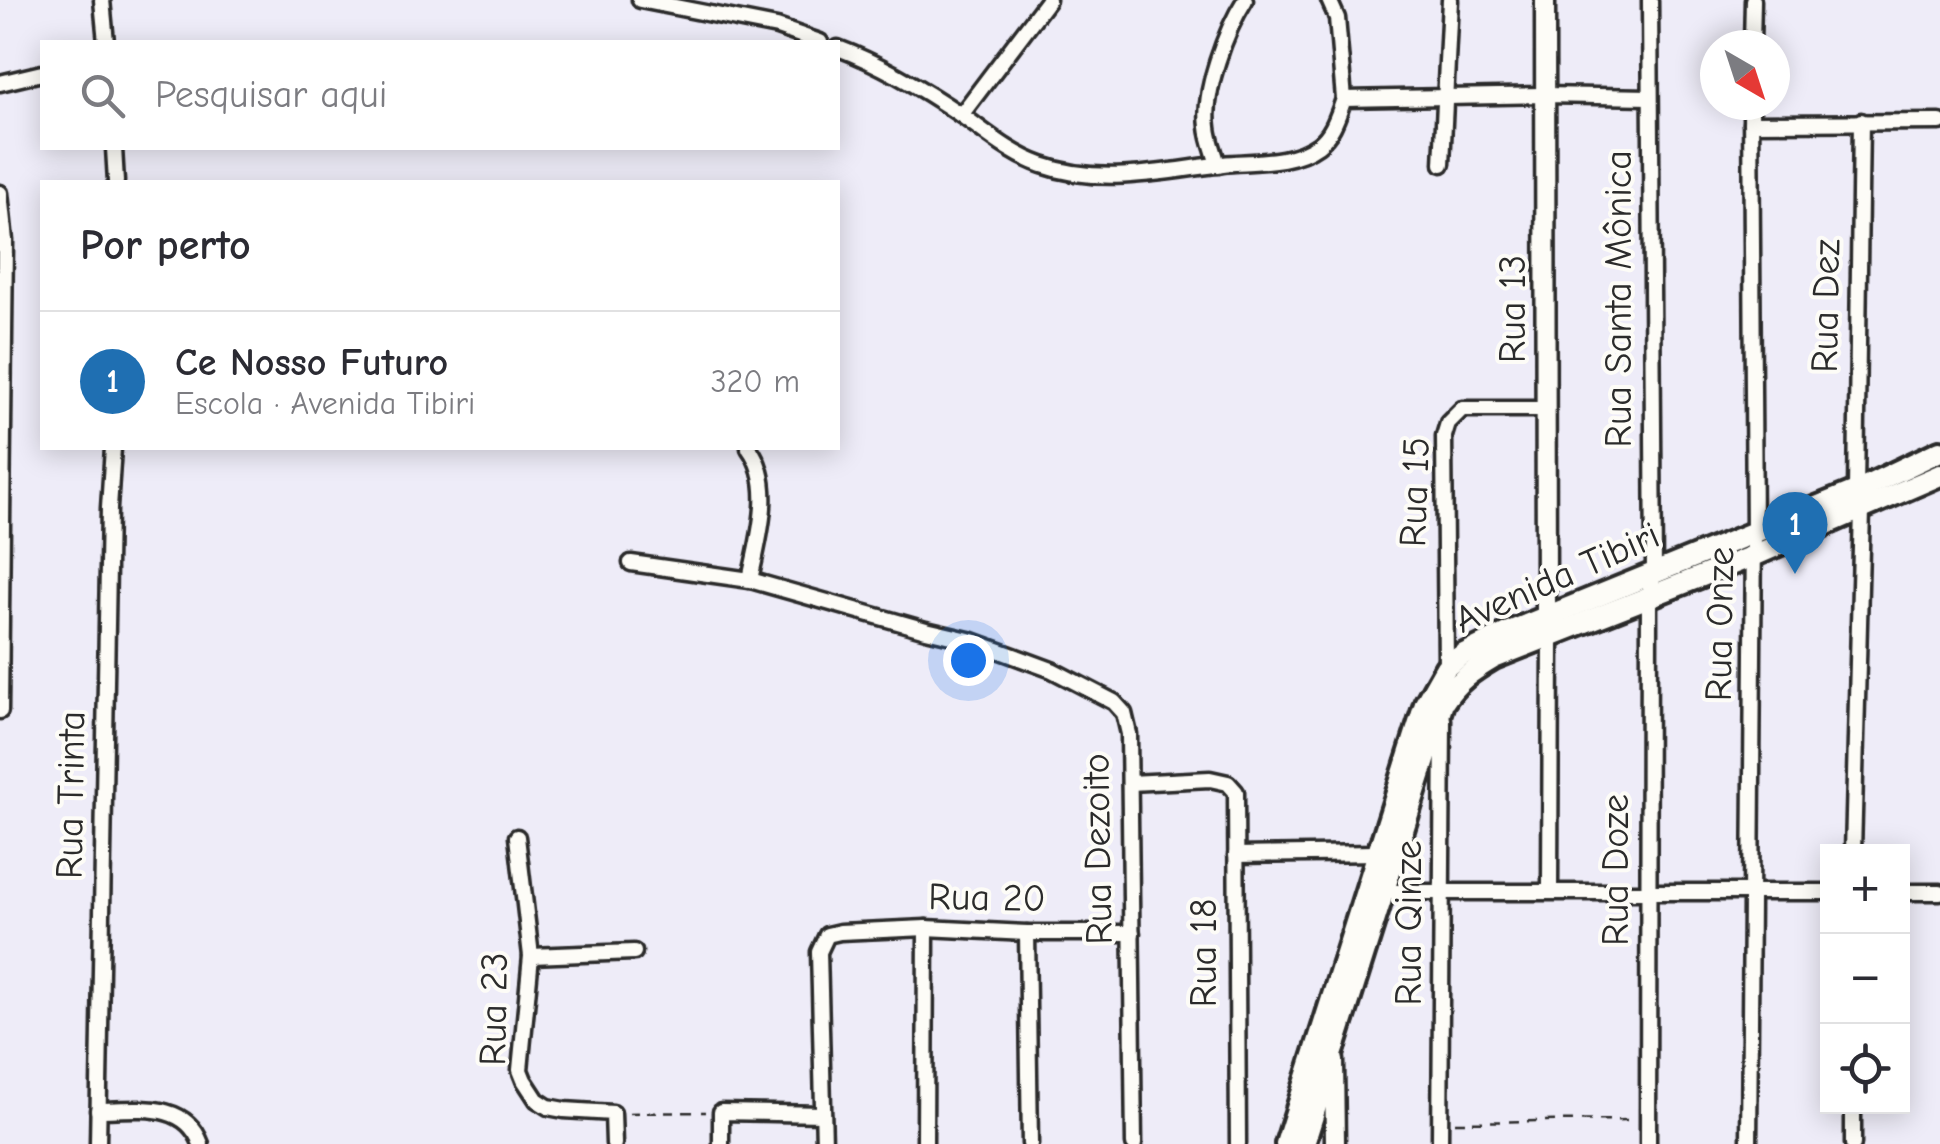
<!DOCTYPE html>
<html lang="pt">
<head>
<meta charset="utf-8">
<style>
	:root { --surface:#fff; --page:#f7f7f7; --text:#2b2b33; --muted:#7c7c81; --line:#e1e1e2; --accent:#1f6fb2 }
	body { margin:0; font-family:"Comic Neue",sans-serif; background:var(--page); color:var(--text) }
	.controls { position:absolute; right:30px; bottom:30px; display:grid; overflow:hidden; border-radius:0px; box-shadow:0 5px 25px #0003 }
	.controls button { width:90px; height:90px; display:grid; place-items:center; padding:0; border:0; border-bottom:2px solid var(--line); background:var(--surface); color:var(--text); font:50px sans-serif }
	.compass { position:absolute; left:1700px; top:30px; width:90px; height:90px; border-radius:50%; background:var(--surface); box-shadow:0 5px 25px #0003; rotate:141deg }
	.you { position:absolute; left:968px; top:660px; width:35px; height:35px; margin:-25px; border:8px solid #fff; border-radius:50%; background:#1a73e8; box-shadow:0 0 0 15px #1a73e833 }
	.badge { display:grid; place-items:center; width:65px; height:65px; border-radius:50%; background:var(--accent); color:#fff; font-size:32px; font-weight:700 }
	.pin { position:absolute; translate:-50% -82px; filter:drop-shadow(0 2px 5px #0008) }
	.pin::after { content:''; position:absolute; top:52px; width:35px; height:30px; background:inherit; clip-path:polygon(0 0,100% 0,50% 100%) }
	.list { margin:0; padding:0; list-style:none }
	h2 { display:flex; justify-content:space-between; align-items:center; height:130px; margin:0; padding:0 40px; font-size:42px }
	h2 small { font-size:32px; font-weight:400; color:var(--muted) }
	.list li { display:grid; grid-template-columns:65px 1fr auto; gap:30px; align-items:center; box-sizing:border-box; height:140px; padding:0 40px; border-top:2px solid var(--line) }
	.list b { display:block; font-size:38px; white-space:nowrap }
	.list p { margin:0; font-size:32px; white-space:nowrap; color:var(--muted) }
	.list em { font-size:32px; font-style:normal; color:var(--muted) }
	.icon { flex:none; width:55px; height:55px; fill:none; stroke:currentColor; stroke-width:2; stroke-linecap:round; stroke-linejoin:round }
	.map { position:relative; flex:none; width:1940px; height:1144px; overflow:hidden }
	.search { position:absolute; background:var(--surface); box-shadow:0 5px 25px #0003; left:40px; top:40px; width:800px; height:110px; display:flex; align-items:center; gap:25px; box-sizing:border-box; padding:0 35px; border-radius:0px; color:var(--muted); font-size:38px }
	.panel { position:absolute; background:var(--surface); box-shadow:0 5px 25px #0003; left:40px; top:180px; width:800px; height:270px; border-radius:0px }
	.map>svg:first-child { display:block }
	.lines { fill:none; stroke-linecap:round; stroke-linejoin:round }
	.minor-casing { stroke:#2b2b2b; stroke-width:21 }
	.tertiary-casing { stroke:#2b2b2b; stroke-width:25 }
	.secondary-casing { stroke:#2b2b2b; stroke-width:28 }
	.path { stroke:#2b2b2b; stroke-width:2.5; stroke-dasharray:10 8; stroke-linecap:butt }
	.minor { stroke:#fdfcf7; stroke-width:14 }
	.tertiary { stroke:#fdfcf7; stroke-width:18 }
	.secondary { stroke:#fdfcf7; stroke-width:20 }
	.labels { text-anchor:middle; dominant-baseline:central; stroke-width:8; stroke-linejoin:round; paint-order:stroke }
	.street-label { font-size:38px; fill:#2b2b2b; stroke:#fdfcf7 }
</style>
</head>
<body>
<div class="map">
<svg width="1940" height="1144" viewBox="0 0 1940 1144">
	<rect width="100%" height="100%" fill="#eeecf8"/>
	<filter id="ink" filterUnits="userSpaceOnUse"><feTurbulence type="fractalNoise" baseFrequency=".01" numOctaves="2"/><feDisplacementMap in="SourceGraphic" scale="20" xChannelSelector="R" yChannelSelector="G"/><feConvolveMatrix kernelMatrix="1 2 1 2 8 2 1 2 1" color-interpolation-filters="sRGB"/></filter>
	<g filter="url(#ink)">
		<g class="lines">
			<g class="minor-casing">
				<g id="minor">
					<polyline points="102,0 106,42"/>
					<polyline points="640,0 777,27 820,42"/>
					<polyline points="1329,0 1337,18 1344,99"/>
					<polyline points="1752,45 1753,0"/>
					<path d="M838,48C881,64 926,91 964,117C989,135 1013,155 1042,165C1101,186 1164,171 1223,164C1254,161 1292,164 1318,145C1333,134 1338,115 1344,99L1544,95L1650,97"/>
					<polyline points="0,83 42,73"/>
					<polyline points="961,115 1048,0"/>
					<polyline points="1751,123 1940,122"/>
					<polyline points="114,148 116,182"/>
					<polyline points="1442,164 1450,0"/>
					<path d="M1218,165C1215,153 1209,140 1208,127C1203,91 1226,30 1245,0"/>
					<polyline points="0,193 5,241 0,711"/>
					<path d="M749,448C776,485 758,539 750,580"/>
					<polyline points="1856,491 1861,121"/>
					<polyline points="631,563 750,580 926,630 973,641 1052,670 1114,702 1124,713 1129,734 1134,1144"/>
					<polyline points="1446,667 1444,436 1448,423 1462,409 1546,409"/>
					<polyline points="1130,783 1210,779 1228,783 1236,792 1238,1144"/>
					<polyline points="517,837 531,956 520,1070 524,1080 537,1100 548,1107 564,1110 613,1113 614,1144"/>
					<polyline points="1853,852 1862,510"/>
					<polyline points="1236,855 1377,853"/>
					<polyline points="1550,891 1551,635"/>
					<polyline points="1378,892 1828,892"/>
					<polyline points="1902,892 1940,892"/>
					<polyline points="1027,933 1030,1144"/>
					<polyline points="531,956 634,952"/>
					<polyline points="1853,1106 1853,1144"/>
					<path d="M98,1110C136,1110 185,1100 201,1144"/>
					<polyline points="98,1144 109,508 113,448"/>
					<polyline points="721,1144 721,1112 823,1114"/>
					<polyline points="824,1144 819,952 827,935 840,932 926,928 1027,933 1132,933"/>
					<polyline points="925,1144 926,928"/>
					<polyline points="1440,1144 1443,719"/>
					<polyline points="1648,1144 1649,596 1654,573 1650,0"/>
					<polyline points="1749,1144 1754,532 1751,105"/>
				</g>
			</g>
			<g class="tertiary-casing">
				<g id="tertiary">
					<polyline points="1545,0 1546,618"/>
					<polyline points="1334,1060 1335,1144"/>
				</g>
			</g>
			<g class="secondary-casing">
				<g id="secondary">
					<polyline points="1286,1144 1425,704 1446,667 1462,655 1509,632 1856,491 1940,451"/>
					<path d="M1304,1144L1443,703C1457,681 1472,671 1494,658L1753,556L1940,475"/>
				</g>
			</g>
			<g class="path">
				<polyline points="629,1113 706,1112"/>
				<polyline points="1455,1122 1632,1120"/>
			</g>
			<use href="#minor" class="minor"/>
			<use href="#tertiary" class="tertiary"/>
			<use href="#secondary" class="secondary"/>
		</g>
	</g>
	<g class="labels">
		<g class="street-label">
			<text transform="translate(1619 299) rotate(-90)">Rua Santa Mônica</text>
			<text transform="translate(1826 306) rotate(-89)">Rua Dez</text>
			<text transform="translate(1513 309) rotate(-90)">Rua 13</text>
			<text transform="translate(1415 492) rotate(-88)">Rua 15</text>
			<text transform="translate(1557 578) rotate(-24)">Avenida Tibiri</text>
			<text transform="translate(1720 624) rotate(-89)">Rua Onze</text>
			<text transform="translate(71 795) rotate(-89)">Rua Trinta</text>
			<text transform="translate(1098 849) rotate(-91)">Rua Dezoito</text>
			<text transform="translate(1616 870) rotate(-90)">Rua Doze</text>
			<text transform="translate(987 898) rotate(1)">Rua 20</text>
			<text transform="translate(1409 923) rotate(-90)">Rua Qinze</text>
			<text transform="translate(1204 953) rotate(-90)">Rua 18</text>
			<text transform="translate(494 1009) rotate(-89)">Rua 23</text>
		</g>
	</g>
</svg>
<div class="controls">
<button>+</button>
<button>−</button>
<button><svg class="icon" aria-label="locate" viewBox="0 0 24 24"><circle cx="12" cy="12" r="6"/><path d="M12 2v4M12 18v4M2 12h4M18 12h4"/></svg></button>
</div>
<svg class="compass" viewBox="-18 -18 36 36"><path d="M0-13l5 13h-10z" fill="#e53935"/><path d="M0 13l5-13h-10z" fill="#7c7c81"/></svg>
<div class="you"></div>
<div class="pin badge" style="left:1795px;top:574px">1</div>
<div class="search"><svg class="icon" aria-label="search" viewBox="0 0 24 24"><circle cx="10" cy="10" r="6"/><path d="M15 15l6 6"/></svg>Pesquisar aqui</div>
<section class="panel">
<h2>Por perto<small></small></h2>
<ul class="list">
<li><span class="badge">1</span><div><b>Ce Nosso Futuro</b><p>Escola · Avenida Tibiri</p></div><em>320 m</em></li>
</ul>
</section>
</div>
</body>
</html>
